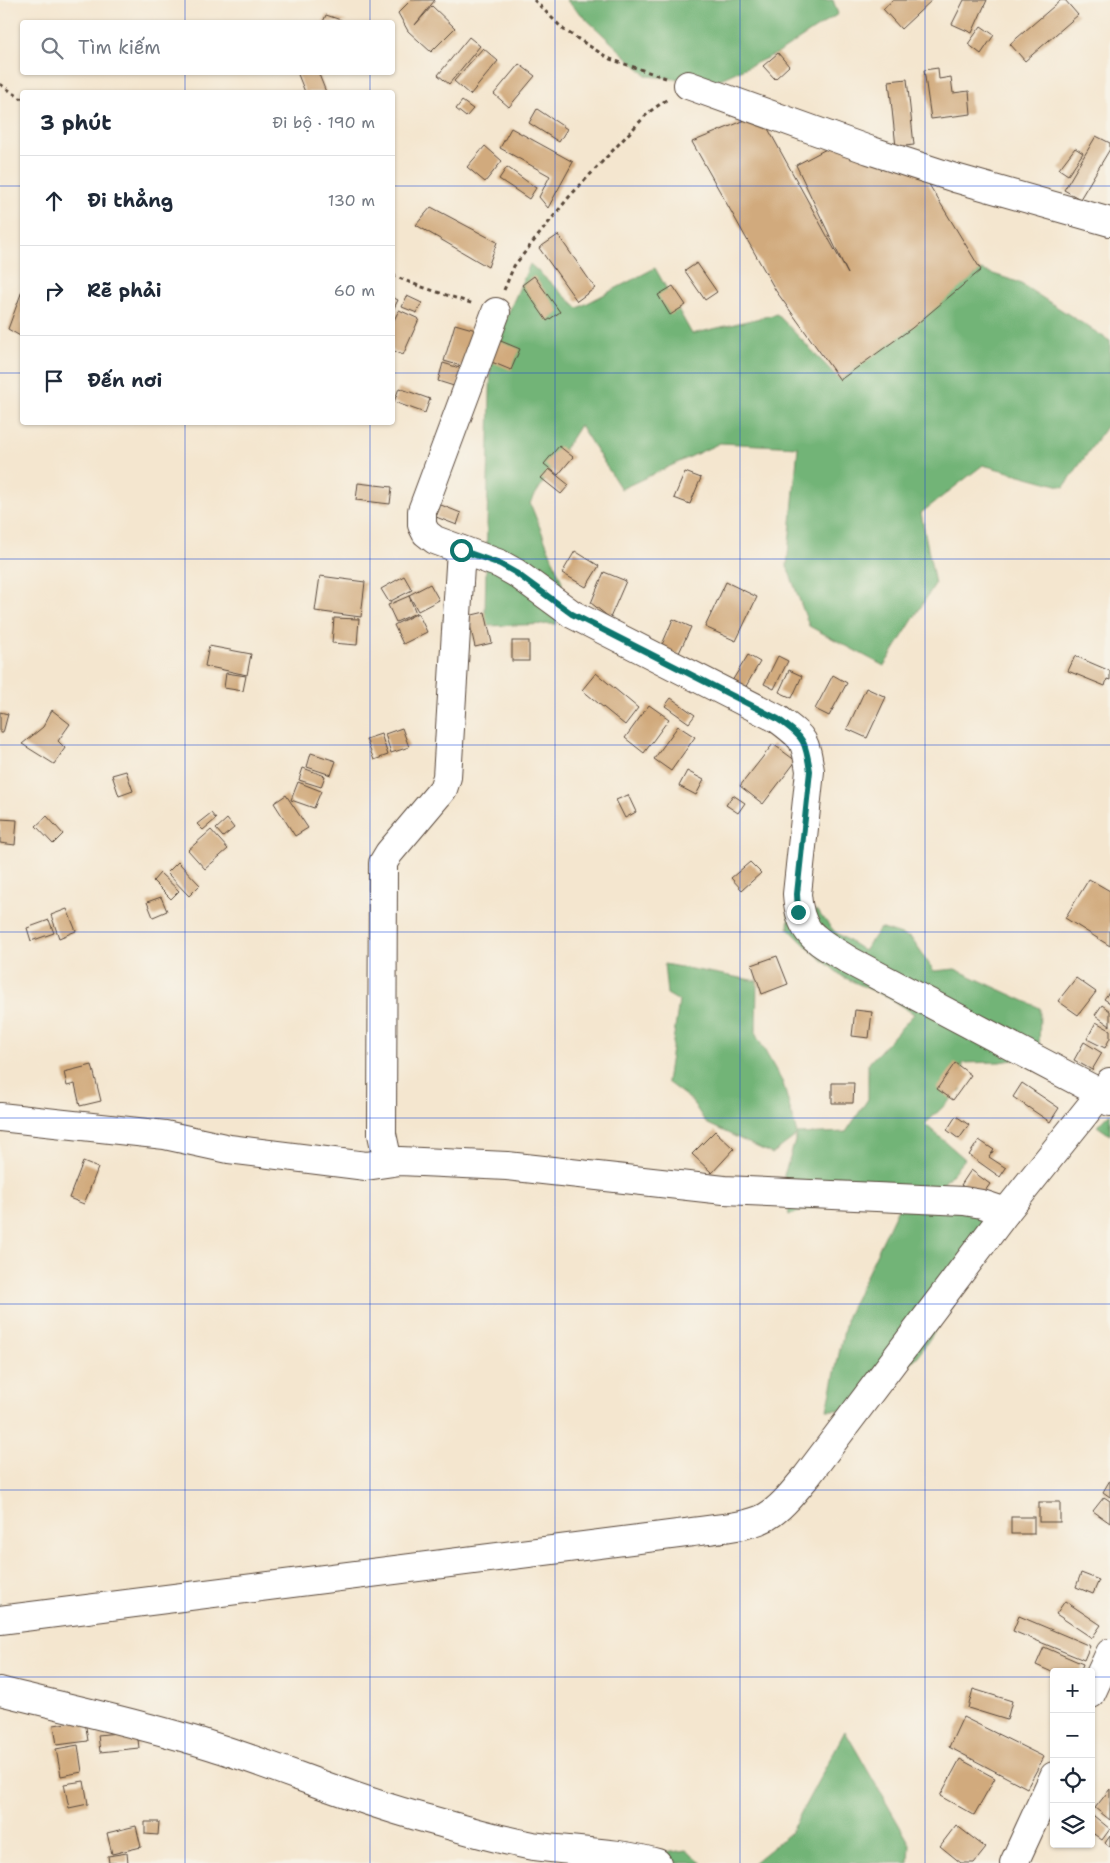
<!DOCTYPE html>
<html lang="vi">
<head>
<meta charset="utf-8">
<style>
	:root { --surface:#fff; --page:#f6f6f7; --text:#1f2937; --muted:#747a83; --line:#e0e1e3 }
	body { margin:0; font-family:"Shantell Sans",sans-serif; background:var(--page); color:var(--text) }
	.controls { position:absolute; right:15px; bottom:15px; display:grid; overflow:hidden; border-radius:5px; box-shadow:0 1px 4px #0004 }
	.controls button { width:45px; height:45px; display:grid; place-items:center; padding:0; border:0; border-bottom:1px solid var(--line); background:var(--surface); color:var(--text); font:25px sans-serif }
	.stop { position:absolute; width:15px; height:15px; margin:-11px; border:4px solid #0f766e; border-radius:50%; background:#fff }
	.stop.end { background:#0f766e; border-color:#fff; box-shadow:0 1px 5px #0008 }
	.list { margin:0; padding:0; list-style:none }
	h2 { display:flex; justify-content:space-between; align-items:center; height:65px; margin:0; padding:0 20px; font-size:21px }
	h2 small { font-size:16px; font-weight:400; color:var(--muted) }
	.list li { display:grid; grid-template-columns:32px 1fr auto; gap:15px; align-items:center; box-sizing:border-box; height:90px; padding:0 20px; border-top:1px solid var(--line) }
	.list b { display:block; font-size:19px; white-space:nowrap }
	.list em { font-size:16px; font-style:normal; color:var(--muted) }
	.icon { flex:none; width:28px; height:28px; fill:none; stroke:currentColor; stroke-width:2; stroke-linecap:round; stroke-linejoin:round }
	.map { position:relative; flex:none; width:1110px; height:1863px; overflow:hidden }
	.search { position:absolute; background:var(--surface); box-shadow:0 1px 4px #0004; left:20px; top:20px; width:375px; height:55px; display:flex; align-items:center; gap:12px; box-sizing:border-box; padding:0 18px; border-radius:5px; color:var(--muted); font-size:19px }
	.panel { position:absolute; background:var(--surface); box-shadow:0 1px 4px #0004; left:20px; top:90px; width:375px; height:335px; border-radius:5px }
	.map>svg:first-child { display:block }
	.forest { fill:#72b477; stroke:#566f4a }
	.building { fill:#d1aa7d }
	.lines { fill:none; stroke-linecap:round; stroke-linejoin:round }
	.minor-casing { stroke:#574639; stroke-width:30 }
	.path { stroke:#574639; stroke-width:3; stroke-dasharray:4 4; stroke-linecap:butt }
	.minor { stroke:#fff; stroke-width:28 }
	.route { stroke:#0f766e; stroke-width:6 }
	.grid { fill:none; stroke:#1d4ed8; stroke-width:1; stroke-opacity:0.55 }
</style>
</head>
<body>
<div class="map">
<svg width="1110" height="1863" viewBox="0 0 1110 1863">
	<rect width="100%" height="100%" fill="#f7f3e8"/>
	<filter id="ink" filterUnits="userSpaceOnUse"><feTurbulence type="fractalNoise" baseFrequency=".02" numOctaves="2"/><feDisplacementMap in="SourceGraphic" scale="10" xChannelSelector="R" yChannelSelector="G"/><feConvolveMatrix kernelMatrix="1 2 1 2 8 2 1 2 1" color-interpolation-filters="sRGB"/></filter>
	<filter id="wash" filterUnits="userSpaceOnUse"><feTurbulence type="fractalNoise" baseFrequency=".0096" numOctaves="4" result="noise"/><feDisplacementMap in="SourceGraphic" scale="20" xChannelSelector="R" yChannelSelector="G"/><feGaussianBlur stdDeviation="1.12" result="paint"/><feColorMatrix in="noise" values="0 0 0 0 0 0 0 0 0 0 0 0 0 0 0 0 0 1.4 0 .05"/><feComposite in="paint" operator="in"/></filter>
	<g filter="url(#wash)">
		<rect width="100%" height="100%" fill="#f4e6cf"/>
		<g class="forest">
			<polygon points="566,0 833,0 838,14 778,53 714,82 647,76"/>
			<polygon points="530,264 578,308 655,268 692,334 777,314 840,380 981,270 1018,282 1110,341 1110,421 1064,487 983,465 921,513 935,584 884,666 809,626 787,566 798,447 720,443 621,489 580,425 530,503 562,582 556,624 483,626 485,612 491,352"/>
			<polygon points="789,911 817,911 835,932 864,951 880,928 911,938 934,971 955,969 1040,1008 1039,1056 1000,1062 963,1063 961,1090 925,1124 965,1159 936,1192 824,1205 789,1215 784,1175 797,1135 772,1154 706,1123 691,1100 667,1082 679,1001 667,994 664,964 757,981 756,1035 783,1083 797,1134 846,1132 868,1099 868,1064 914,1014 885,996 843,977 809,949 788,928"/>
			<polygon points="1110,1113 1110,1135 1097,1126"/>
			<polygon points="900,1204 1015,1213 918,1356 861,1410 827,1410 847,1316"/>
			<polygon points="845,1731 910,1844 909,1863 753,1863 790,1833"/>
			<polygon points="686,1850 703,1863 569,1863 628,1858"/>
		</g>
		<g id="blocks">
			<g class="building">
				<polygon points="411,0 435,0 415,25 432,6 455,28 431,52 408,31 398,13"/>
				<polygon points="893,0 932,0 901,29 883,9"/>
				<polygon points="964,0 987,0 972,33 952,24"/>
				<polygon points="1061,0 1065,0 1078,15 1025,61 1010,44"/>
				<polygon points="326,15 347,22 323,22"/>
				<polygon points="981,26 994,35 981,54 968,44"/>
				<polygon points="469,37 480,46 449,84 438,75"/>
				<polygon points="483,48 498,61 470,95 454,81"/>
				<polygon points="778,53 789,66 775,79 763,66"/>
				<polygon points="519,64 535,76 509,107 494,94"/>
				<polygon points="938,68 939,79 951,77 953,93 969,91 971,114 931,119 924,70"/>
				<polygon points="297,72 318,72 326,92 305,92"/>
				<polygon points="907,79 914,145 896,147 889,81"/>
				<polygon points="462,101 473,109 466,117 456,109"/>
				<polygon points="537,109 567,129 559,142 529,123"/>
				<polygon points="760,114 848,274 796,165 849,137 919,168 981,270 912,328 840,380 776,291 692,142"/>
				<polygon points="511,128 573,162 548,208 539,197 550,176 500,148"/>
				<polygon points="1096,136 1110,143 1110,149 1080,199 1064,190"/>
				<polygon points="485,146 502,161 485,182 467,167"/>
				<polygon points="1075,148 1083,153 1068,175 1059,169"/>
				<polygon points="507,167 536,188 529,199 499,179"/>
				<polygon points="431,207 497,242 488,267 416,225"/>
				<polygon points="558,235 595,288 577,301 539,248"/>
				<polygon points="697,263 717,292 705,300 685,271"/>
				<polygon points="534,276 560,312 547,321 522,285"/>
				<polygon points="673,286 686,305 670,315 658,295"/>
				<polygon points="22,291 22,337 8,329"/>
				<polygon points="407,296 422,303 417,313 402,307"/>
				<polygon points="392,297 398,300 392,312"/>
				<polygon points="399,310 419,319 403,355 392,350 392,324"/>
				<polygon points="455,324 476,330 465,367 444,361"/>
				<polygon points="491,337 520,349 511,370 482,358"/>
				<polygon points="443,363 463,369 457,387 438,381"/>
				<polygon points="399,388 430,399 425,413 394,402"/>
				<polygon points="559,446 573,457 558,475 544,464"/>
				<polygon points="549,469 569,485 561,494 541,478"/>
				<polygon points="685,472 701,478 690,504 674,498"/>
				<polygon points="358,483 392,487 390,504 356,500"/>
				<polygon points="441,505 461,513 457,525 436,517"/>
				<polygon points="575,551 599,566 586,587 562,573"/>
				<polygon points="604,572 626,581 610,618 591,603"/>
				<polygon points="320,576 365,582 361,617 315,611"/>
				<polygon points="404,576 412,590 389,602 381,589"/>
				<polygon points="726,582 757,597 736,641 705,627"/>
				<polygon points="430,584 439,600 418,611 409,595"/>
				<polygon points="409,596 416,613 396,622 388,605"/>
				<polygon points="485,612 492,643 475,647 468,616"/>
				<polygon points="418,613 427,632 403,644 394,625"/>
				<polygon points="334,618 359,619 357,645 332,643"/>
				<polygon points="673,619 691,627 678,655 661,647"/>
				<rect x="512" y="641" width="17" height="20"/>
				<polygon points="209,646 251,654 247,675 205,666"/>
				<polygon points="748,655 760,662 745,688 732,681"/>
				<polygon points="778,656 788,661 774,689 764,684"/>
				<polygon points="1075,656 1110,671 1110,680 1107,679 1105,686 1068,671"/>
				<polygon points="789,670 802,676 792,698 779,692"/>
				<polygon points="226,673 246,676 243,691 224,688"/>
				<polygon points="596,673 638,708 625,725 582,690"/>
				<polygon points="833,675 847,683 829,716 815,709"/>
				<polygon points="866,688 886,697 867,738 847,729"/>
				<polygon points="671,698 695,715 689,723 665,706"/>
				<polygon points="649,705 669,719 644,753 625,738"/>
				<polygon points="52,710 70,724 58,741 65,748 54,764 22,744 43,727"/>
				<polygon points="0,712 8,714 3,733 0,733"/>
				<polygon points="678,726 695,737 671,771 654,759"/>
				<polygon points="402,728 409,747 391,753 385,734"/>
				<polygon points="381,734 388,755 374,760 366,739"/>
				<polygon points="773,744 796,761 763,804 740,786"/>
				<polygon points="311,753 336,761 331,775 307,767"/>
				<polygon points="303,768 325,776 321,787 299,780"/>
				<polygon points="126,771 133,791 119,796 112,775"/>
				<polygon points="687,771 704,780 696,795 679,786"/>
				<polygon points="298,782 321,791 314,808 291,800"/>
				<polygon points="286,795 308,828 295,836 274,803"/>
				<polygon points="628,795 636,812 625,818 616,800"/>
				<polygon points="733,795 745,803 738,813 726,805"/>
				<polygon points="211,813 216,819 203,830 197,824"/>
				<polygon points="47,816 63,834 53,844 36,826"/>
				<polygon points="0,819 17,820 15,845 0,843"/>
				<polygon points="227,819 234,828 223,837 216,829"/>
				<polygon points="211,830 228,849 205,869 188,850"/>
				<polygon points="178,862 200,885 189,896 167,873"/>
				<polygon points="750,862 761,873 742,890 731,878"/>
				<polygon points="160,873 179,891 171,899 153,881"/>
				<polygon points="1089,879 1110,891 1110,946 1065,918"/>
				<polygon points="161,897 167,911 153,917 147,902"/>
				<polygon points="67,909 76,931 59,938 51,915"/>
				<polygon points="49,920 54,933 31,941 27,928"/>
				<polygon points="777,956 788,984 762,994 752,965"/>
				<polygon points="1076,978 1096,992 1078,1015 1058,1001"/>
				<polygon points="1110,991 1110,1003 1104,999"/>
				<polygon points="1102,1005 1110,1011 1110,1026 1095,1015"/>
				<polygon points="855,1010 872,1012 869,1038 852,1036"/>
				<polygon points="1096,1022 1110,1030 1110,1038 1105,1048 1087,1039"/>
				<polygon points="1084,1042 1102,1053 1092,1070 1074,1060"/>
				<polygon points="955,1063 971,1075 953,1100 937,1089"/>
				<polygon points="92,1065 101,1101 80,1106 75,1084 67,1086 64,1072"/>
				<polygon points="832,1083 854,1083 853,1103 832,1103"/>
				<polygon points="1022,1083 1059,1108 1050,1122 1013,1097"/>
				<polygon points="956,1116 969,1125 959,1139 947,1130"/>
				<polygon points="715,1131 734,1149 712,1173 692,1154"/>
				<polygon points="979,1140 994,1150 989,1157 1006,1168 1000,1177 969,1155"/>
				<polygon points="83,1162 98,1168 84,1204 69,1198"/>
				<polygon points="971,1170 990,1184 980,1198 961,1185"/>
				<polygon points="1110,1480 1110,1497 1103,1492"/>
				<polygon points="1104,1497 1110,1501 1110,1523 1093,1511"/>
				<rect x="1039" y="1502" width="21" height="20"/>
				<rect x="1011" y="1517" width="23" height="17"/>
				<polygon points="1081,1573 1099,1580 1093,1594 1076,1587"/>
				<polygon points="1065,1601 1101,1625 1092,1638 1056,1614"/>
				<polygon points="1019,1616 1090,1646 1084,1660 1013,1631"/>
				<polygon points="1044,1647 1083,1664 1080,1672 1054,1673 1036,1665"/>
				<polygon points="973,1689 1012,1701 1007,1720 968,1708"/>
				<polygon points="963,1717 1044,1757 1027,1788 949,1747"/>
				<polygon points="85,1720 88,1741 57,1745 54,1725"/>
				<polygon points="137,1731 139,1748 100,1752 98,1735"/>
				<polygon points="78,1745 82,1772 61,1776 56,1749"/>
				<polygon points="960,1759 995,1778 974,1815 940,1796"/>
				<polygon points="84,1781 88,1804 69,1808 64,1784"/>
				<polygon points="1110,1789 1110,1820 1095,1808"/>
				<polygon points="1094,1816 1110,1829 1102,1840 1091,1832 1091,1819"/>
				<polygon points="145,1822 159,1822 158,1835 145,1834"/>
				<polygon points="956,1825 986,1848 974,1863 961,1863 940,1846"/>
				<polygon points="136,1826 141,1847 112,1854 107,1833"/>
				<polygon points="1110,1836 1110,1847 1105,1843"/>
				<polygon points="127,1853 128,1863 109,1863 108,1856"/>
			</g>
		</g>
	</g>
	<g filter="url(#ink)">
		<use href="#blocks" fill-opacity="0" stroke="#574639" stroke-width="1"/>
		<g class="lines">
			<g class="minor-casing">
				<g id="minor">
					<polyline points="688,85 869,150 955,178 1110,222"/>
					<path d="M496,312L422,511V525L426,533L435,540L500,564L516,573L572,614L778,719C804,739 805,738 810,771L797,894C800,937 818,940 850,961L1102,1094L1110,1102"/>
					<polyline points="0,1117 165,1135 229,1149 366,1166 400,1161 507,1166 724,1190 964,1201 982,1204 1006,1212"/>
					<polyline points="388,1162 382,1134 383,863 389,853 443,789 447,777 461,550"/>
					<path d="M0,1620L686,1533C708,1529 746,1528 766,1517C782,1508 795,1490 807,1476L1006,1212L1110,1082"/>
					<path d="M0,1691C71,1709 143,1724 212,1746C282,1768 349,1798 420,1817C457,1827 495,1839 533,1846C574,1852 616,1851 657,1863"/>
					<polyline points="1091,1694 1110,1653"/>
					<polyline points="1014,1863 1054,1776"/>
				</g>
			</g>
			<g class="path">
				<polyline points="534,0 564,30 610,59 666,78"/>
				<polyline points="0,84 22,99"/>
				<polyline points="392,275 419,286 474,304"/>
				<polyline points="504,290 514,266 569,197 649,112 669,98"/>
			</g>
			<use href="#minor" class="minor"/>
		</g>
	</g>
	<g class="lines" filter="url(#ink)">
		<path class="route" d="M461,550L500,564L516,573L572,614L778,719C804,739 805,738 810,771L797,894L798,912"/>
	</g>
	<path class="grid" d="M185,0V22M370,0V22M555,0V1863M740,0V1863M925,0V1863M185,72V92M370,72V92M0,186H22M392,186H1110M0,373H22M392,373H1110M185,422V1863M370,422V1863M0,559H1110M0,745H1110M0,932H1110M0,1118H1110M0,1304H1110M0,1490H1110M0,1677H1054M1091,1677H1110"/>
</svg>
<div class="controls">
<button>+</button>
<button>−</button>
<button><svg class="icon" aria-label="locate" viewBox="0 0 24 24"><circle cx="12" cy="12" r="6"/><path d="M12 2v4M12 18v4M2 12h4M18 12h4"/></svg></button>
<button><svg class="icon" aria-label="layers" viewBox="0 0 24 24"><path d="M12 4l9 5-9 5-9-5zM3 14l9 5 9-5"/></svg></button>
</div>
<div class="stop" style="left:461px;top:550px"></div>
<div class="stop end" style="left:798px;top:912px"></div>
<div class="search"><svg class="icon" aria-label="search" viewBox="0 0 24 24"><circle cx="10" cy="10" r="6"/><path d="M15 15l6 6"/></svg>Tìm kiếm</div>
<section class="panel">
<h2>3 phút<small>Đi bộ · 190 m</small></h2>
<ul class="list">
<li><svg class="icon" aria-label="ahead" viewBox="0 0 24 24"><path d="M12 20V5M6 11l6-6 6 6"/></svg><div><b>Đi thẳng</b></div><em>130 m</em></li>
<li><svg class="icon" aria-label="right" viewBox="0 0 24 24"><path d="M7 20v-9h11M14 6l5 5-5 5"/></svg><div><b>Rẽ phải</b></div><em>60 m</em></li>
<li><svg class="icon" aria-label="arrive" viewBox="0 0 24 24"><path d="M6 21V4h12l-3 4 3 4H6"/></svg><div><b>Đến nơi</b></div></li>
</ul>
</section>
</div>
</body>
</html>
